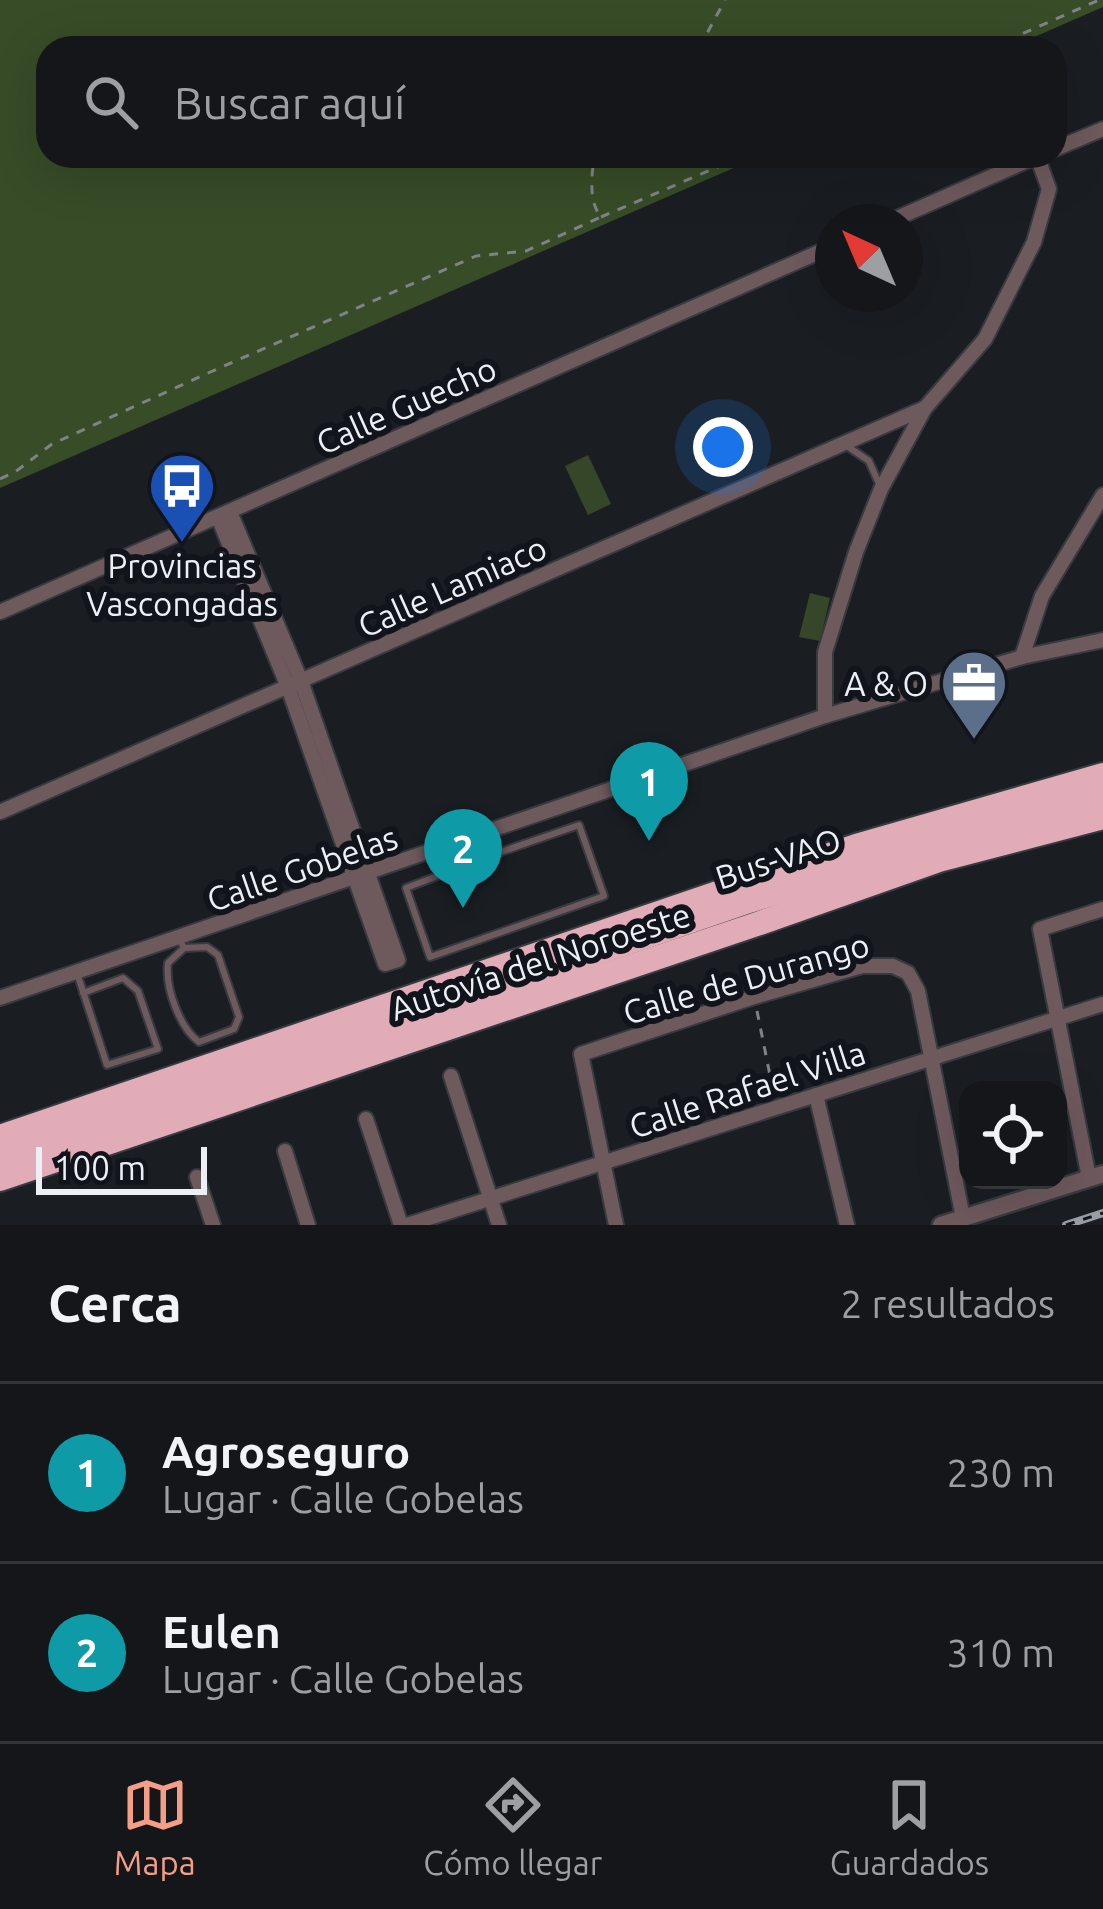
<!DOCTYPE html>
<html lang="es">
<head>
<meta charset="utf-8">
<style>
	:root { --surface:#14161a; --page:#212327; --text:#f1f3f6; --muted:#9d9fa2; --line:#333539; --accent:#f49e88 }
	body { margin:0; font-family:Ubuntu,sans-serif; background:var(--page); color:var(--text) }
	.controls { position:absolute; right:36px; bottom:36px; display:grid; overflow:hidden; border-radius:24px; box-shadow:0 12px 48px #0002 }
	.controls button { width:108px; height:108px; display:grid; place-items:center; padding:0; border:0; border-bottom:3px solid var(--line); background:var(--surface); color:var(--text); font:60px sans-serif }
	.compass { position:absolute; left:815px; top:204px; width:108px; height:108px; border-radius:50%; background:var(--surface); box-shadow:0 12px 48px #0002; rotate:316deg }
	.scale { position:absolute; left:36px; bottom:30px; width:171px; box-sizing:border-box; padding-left:12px; border:6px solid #eceff3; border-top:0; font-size:33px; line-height:42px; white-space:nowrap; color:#eceff3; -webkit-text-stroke:9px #11141a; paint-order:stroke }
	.you { position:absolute; left:723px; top:447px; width:42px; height:42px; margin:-30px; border:9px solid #fff; border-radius:50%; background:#1a73e8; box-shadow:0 0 0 18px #1a73e833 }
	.badge { display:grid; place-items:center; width:78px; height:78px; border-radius:50%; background:var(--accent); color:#fff; font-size:39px; font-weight:700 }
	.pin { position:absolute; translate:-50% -99px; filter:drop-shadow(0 3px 6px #0008) }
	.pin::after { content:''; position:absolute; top:63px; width:42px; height:36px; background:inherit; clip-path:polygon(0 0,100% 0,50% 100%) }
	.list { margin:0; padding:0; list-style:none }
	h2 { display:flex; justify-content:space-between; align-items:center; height:156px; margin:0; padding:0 48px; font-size:51px }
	h2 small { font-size:39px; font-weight:400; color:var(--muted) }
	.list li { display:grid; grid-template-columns:78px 1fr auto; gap:36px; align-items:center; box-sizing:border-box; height:180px; padding:0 48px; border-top:3px solid var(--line) }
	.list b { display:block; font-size:45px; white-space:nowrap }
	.list p { margin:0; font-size:39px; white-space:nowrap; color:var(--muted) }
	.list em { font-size:39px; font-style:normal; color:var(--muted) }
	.icon { flex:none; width:66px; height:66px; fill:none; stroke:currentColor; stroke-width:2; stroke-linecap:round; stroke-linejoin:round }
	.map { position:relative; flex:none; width:1103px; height:1225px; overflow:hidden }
	.search { position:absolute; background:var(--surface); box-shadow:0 12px 48px #0002; left:36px; right:36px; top:36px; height:132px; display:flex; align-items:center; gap:30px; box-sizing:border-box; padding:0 42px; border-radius:36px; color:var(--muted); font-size:45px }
	.sheet { height:516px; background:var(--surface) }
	nav { display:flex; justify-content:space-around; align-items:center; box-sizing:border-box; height:168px; border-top:3px solid var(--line); background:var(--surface); font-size:33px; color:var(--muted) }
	nav a { display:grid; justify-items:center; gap:6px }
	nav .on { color:var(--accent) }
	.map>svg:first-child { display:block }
	.green { fill:#364629 }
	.forest { fill:#374c27 }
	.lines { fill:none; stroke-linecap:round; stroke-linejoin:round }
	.service-casing { stroke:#373b40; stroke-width:10 }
	.minor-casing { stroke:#373b40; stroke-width:18 }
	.tertiary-casing { stroke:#373b40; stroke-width:21 }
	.motorway-casing { stroke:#373b40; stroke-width:28 }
	.path { stroke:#7f8387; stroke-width:3; stroke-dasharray:9 9; stroke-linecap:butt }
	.service { stroke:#6e595d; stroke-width:6 }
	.minor { stroke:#6e595d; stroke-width:14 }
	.tertiary { stroke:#6e595d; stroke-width:16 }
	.motorway { stroke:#e1acb8; stroke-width:24 }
	.rail-casing { stroke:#9a9ea2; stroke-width:8 }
	.rail { stroke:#11141a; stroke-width:3; stroke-dasharray:9; stroke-linecap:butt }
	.labels { text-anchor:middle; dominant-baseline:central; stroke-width:12; stroke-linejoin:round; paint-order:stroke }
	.street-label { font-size:33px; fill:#eceff3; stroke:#11141a }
	.poi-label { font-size:33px; fill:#eceff3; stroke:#11141a }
</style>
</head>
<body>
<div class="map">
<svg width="1103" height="1225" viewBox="0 0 1103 1225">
	<rect width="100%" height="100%" fill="#1a1e23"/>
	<g class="green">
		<polygon points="588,455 611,504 588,515 565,466"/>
		<polygon points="810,593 830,598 820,641 799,637"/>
	</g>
	<polygon class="forest" points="0,0 1103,0 1103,7 1009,48 48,48 48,156 761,156 0,488"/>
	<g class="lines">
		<g class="service-casing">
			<g id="service">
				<polyline points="847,446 869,461 880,486"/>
				<polyline points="488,833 495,854 579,825 604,896 430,957 406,888 495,854"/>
				<path d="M179,938L184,948L207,947L218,955L239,1017L234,1029L199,1042C179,1027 165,987 168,963L184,948"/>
				<polyline points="77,973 107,1065 158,1049 138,991 123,978 83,993"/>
			</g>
		</g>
		<g class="minor-casing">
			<g id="minor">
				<polyline points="1055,149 1103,129"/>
				<polyline points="888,222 1038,156"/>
				<polyline points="218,517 288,687 385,964 398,960 301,681 230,512"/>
				<polyline points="0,612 833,246"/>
				<polyline points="1022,657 1042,596 1103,495"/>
				<polyline points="825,716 825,652 856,552 881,489 925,408 985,339 1034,242 1049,189 1037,156"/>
				<polyline points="0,812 925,408"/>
				<polyline points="0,998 825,716 1022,657 1103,640"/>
				<polyline points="451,1076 499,1225"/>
				<polyline points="816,1095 847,1225"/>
				<polyline points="366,1119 401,1225"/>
				<polyline points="285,1151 308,1225"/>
				<polyline points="197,1177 213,1225"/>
				<polyline points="1089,1178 1040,929 1103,909"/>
				<polyline points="407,1225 1103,1004"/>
				<polyline points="616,1225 581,1054 754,997 862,966 893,966 908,973 918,991 963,1218"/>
			</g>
		</g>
		<g class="tertiary-casing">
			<polyline id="tertiary" points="941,1225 1103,1174"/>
		</g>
		<g class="motorway-casing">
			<g id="motorway">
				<polyline points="0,1137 856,846 1103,775"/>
				<polyline points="0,1158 749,901 936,842 1103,797"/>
				<polyline points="0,1179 757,924 939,860 1103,817"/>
			</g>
		</g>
		<g class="path">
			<polyline points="699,48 725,0"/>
			<polyline points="990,48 1099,0"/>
			<polyline points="601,217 743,156"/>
			<path d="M0,479L15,472L52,444L208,373L476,256L526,251L601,217C588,201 592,176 594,156"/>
			<polyline points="757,1011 774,1095"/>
		</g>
		<use href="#service" class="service"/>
		<use href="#minor" class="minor"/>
		<use href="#tertiary" class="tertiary"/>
		<use href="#motorway" class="motorway"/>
		<g class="rail-casing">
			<polyline id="rail" points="1066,1225 1103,1213"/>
		</g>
		<use href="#rail" class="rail"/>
	</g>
	<defs>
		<g id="bus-pin" transform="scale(3.45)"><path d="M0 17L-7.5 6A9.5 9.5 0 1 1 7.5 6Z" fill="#1a4fb4" stroke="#11141a"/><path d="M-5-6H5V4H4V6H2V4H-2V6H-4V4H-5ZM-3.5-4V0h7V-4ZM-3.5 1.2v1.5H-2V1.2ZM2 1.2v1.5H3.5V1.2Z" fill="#fff"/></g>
		<g id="office-pin" transform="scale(3.45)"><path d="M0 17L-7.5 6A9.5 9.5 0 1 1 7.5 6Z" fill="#5c6f8a" stroke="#11141a"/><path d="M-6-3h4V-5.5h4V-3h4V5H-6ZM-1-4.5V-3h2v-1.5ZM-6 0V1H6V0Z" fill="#fff"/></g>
	</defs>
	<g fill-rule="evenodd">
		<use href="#bus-pin" x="182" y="486"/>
		<use href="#office-pin" x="974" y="683"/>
	</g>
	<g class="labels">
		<g class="street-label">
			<text transform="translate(406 405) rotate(-24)">Calle Guecho</text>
			<text transform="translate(452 586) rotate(-24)">Calle Lamiaco</text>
			<text transform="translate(778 858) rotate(-18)">Bus-VAO</text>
			<text transform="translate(302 868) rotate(-19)">Calle Gobelas</text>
			<text transform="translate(540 961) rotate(-18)">Autovía del Noroeste</text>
			<text transform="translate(746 978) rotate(-16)">Calle de Durango</text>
			<text transform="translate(747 1089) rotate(-18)">Calle Rafael Villa</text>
		</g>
		<g class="poi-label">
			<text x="182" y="565">Provincias<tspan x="182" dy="38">Vascongadas</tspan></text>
			<text x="928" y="683" text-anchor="end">A &amp; O</text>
		</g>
	</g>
</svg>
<div class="controls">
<button><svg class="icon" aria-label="locate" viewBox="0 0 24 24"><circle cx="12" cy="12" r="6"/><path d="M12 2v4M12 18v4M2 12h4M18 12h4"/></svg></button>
</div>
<svg class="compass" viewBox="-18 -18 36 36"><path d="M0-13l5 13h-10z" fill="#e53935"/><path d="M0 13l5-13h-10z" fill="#9d9fa2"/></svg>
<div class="scale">100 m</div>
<div class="you"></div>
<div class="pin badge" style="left:649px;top:841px;background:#0f9aa8">1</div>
<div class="pin badge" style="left:463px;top:908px;background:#0f9aa8">2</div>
<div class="search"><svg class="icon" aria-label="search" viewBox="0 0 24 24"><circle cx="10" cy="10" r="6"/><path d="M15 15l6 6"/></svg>Buscar aquí</div>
</div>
<section class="sheet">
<h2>Cerca<small>2 resultados</small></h2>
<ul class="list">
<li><span class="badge" style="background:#0f9aa8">1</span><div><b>Agroseguro</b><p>Lugar · Calle Gobelas</p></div><em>230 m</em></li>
<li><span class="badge" style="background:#0f9aa8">2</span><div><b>Eulen</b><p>Lugar · Calle Gobelas</p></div><em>310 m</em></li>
</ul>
</section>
<nav>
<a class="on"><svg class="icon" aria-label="map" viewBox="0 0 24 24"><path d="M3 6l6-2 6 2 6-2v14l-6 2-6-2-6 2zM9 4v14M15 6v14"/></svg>Mapa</a>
<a><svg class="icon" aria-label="directions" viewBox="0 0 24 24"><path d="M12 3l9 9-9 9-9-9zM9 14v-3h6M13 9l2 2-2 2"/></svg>Cómo llegar</a>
<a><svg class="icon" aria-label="saved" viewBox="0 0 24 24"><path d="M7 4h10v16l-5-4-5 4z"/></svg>Guardados</a>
</nav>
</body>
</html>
